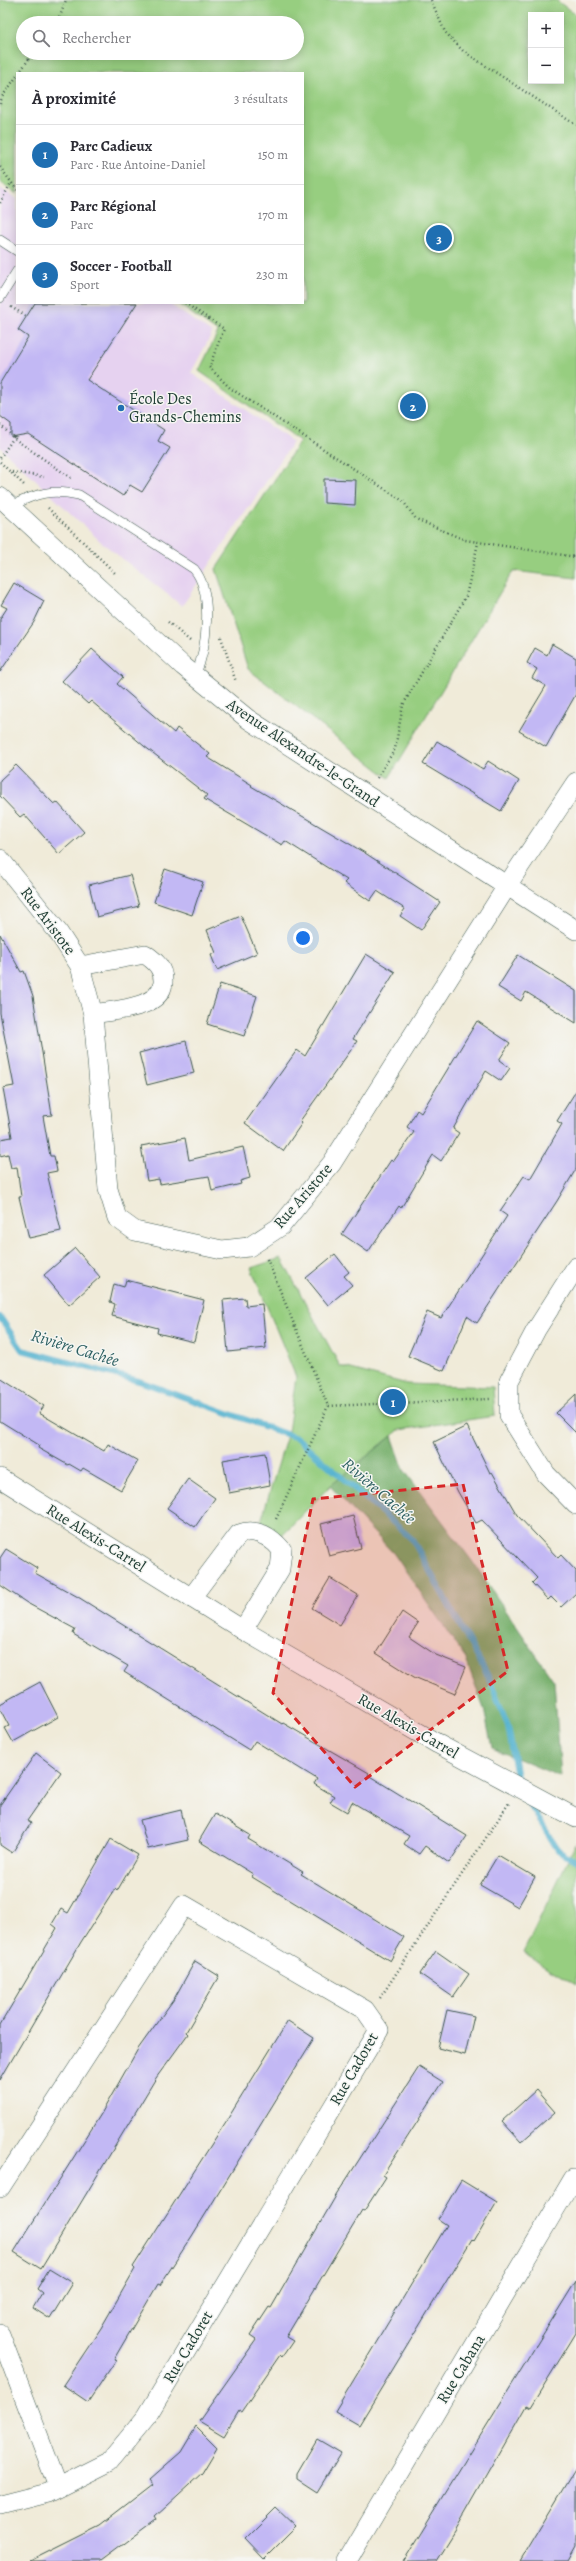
<!DOCTYPE html>
<html lang="fr">
<head>
<meta charset="utf-8">
<style>
	:root { --surface:#fff; --page:#f2f2f3; --text:#2b2b33; --muted:#7c7c81; --line:#e1e1e2; --accent:#1f6fb2 }
	body { margin:0; font-family:Alegreya,serif; background:var(--page); color:var(--text) }
	.controls { position:absolute; right:12px; top:12px; display:grid; overflow:hidden; border-radius:0px; box-shadow:0 2px 10px #0003 }
	.controls button { width:36px; height:36px; display:grid; place-items:center; padding:0; border:0; border-bottom:1px solid var(--line); background:var(--surface); color:var(--text); font:20px sans-serif }
	.you { position:absolute; left:303px; top:938px; width:14px; height:14px; margin:-10px; border:3px solid #fff; border-radius:50%; background:#1a73e8; box-shadow:0 0 0 6px #1a73e833 }
	.badge { display:grid; place-items:center; width:26px; height:26px; border-radius:50%; background:var(--accent); color:#fff; font-size:13px; font-weight:700 }
	.pin { position:absolute; translate:-50% -50%; border:2px solid #fff; box-shadow:0 1px 4px #0006 }
	.list { margin:0; padding:0; list-style:none }
	h2 { display:flex; justify-content:space-between; align-items:center; height:52px; margin:0; padding:0 16px; font-size:17px }
	h2 small { font-size:13px; font-weight:400; color:var(--muted) }
	.list li { display:grid; grid-template-columns:26px 1fr auto; gap:12px; align-items:center; box-sizing:border-box; height:60px; padding:0 16px; border-top:1px solid var(--line) }
	.list b { display:block; font-size:15px; white-space:nowrap }
	.list p { margin:0; font-size:13px; white-space:nowrap; color:var(--muted) }
	.list em { font-size:13px; font-style:normal; color:var(--muted) }
	.icon { flex:none; width:22px; height:22px; fill:none; stroke:currentColor; stroke-width:2; stroke-linecap:round; stroke-linejoin:round }
	.map { position:relative; flex:none; width:576px; height:2561px; overflow:hidden }
	.search { position:absolute; background:var(--surface); box-shadow:0 2px 10px #0003; left:16px; top:16px; width:288px; height:44px; display:flex; align-items:center; gap:10px; box-sizing:border-box; padding:0 14px; border-radius:22px; color:var(--muted); font-size:15px }
	.panel { position:absolute; background:var(--surface); box-shadow:0 2px 10px #0003; left:16px; top:72px; width:288px; height:232px; border-radius:0px }
	.map>svg:first-child { display:block }
	.built { fill:#e6d2f0 }
	.green { fill:#97ce80; stroke:#5b865a; fill-rule:evenodd }
	.forest { fill:#79b16e; stroke:#4c7751 }
	.lines { fill:none; stroke-linecap:round; stroke-linejoin:round }
	.stream { stroke:#4fb0ce; stroke-width:6 }
	.building { fill:#c2b8f4 }
	.lane-casing { stroke:#3e574d; stroke-width:10 }
	.street-casing { stroke:#3e574d; stroke-width:20 }
	.path { stroke:#3e574d; stroke-width:2.5; stroke-dasharray:1 3; stroke-linecap:butt }
	.lane { stroke:#fff; stroke-width:9 }
	.street { stroke:#fff; stroke-width:19 }
	.marked { fill:#d62828; fill-opacity:0.2; stroke:#d62828; stroke-width:3; stroke-dasharray:8 5; stroke-linejoin:round }
	.poi-dot { fill:#1f6fb2; stroke:#f6f6f2; stroke-width:1.5 }
	.labels { text-anchor:middle; dominant-baseline:central; stroke-width:3; stroke-linejoin:round; paint-order:stroke }
	.poi-label { font-size:16px; fill:#1f3d34; stroke:#f6f6f2; text-anchor:start }
	.street-label { font-size:16px; fill:#1f3d34; stroke:#f6f6f2 }
	.water-label { font-size:17px; font-style:italic; fill:#2d6062; stroke:#f6f6f2 }
</style>
</head>
<body>
<div class="map">
<svg width="576" height="2561" viewBox="0 0 576 2561">
	<rect width="100%" height="100%" fill="#f6f6f2"/>
	<filter id="ink" filterUnits="userSpaceOnUse"><feTurbulence type="fractalNoise" baseFrequency=".025" numOctaves="2"/><feDisplacementMap in="SourceGraphic" scale="8" xChannelSelector="R" yChannelSelector="G"/><feConvolveMatrix kernelMatrix="1 2 1 2 8 2 1 2 1" color-interpolation-filters="sRGB"/></filter>
	<filter id="wash" filterUnits="userSpaceOnUse"><feTurbulence type="fractalNoise" baseFrequency=".012" numOctaves="4" result="noise"/><feDisplacementMap in="SourceGraphic" scale="16" xChannelSelector="R" yChannelSelector="G"/><feGaussianBlur stdDeviation="0.9" result="paint"/><feColorMatrix in="noise" values="0 0 0 0 0 0 0 0 0 0 0 0 0 0 0 0 0 1.4 0 .05"/><feComposite in="paint" operator="in"/></filter>
	<g filter="url(#wash)">
		<rect width="100%" height="100%" fill="#f0ebd9"/>
		<polygon class="built" points="0,188 17,199 17,303 168,303 212,333 191,373 293,442 182,606 100,541 0,447"/>
		<g class="green">
			<path d="M0,0H556L576,15V578L513,571L389,778L248,669L216,569L300,441L199,371L218,332L177,303H303V73H17V194L0,182ZM531,15H561V81H531ZM23,23H297V53H23Z"/>
			<polygon points="281,1258 340,1366 407,1384 493,1387 495,1416 399,1430 330,1486 279,1538 258,1531 288,1432 296,1377 251,1268"/>
			<polygon points="576,1843 576,1985 523,1953"/>
		</g>
		<polygon class="forest" points="392,1436 404,1470 472,1561 554,1681 561,1777 492,1748 484,1709 465,1657 394,1554 330,1486"/>
		<g class="lines">
			<g class="stream">
				<polyline points="0,1317 22,1350 139,1381 297,1438 412,1539 488,1676 508,1726 518,1783"/>
				<polyline points="525,1797 558,1850 576,1861"/>
			</g>
		</g>
		<g id="blocks">
			<g class="building">
				<polygon points="35,303 137,303 87,380 164,430 158,441 170,448 142,492 130,485 123,496 28,434 11,437 11,424 0,416 0,383 28,337 18,330"/>
				<polygon points="324,479 356,480 355,505 324,503"/>
				<polygon points="14,583 44,601 34,622 0,672 0,619 7,608 1,605"/>
				<polygon points="552,644 576,658 576,694 546,747 519,731 546,686 532,678 537,669 527,663 535,648 547,655"/>
				<polygon points="92,649 123,677 117,684 174,733 177,728 210,754 207,757 252,785 251,786 365,853 440,902 421,930 400,916 405,909 377,891 370,901 344,883 347,880 285,841 282,845 204,799 207,795 144,746 91,701 88,704 62,681"/>
				<polygon points="437,741 483,769 488,761 519,781 501,811 423,764"/>
				<polygon points="16,765 54,804 57,802 84,832 59,854 24,814 20,817 0,796 0,780"/>
				<polygon points="165,869 203,882 192,915 154,902"/>
				<polygon points="130,875 139,906 97,917 89,885"/>
				<polygon points="241,916 257,953 217,970 211,955 216,953 207,930"/>
				<polygon points="0,934 21,972 24,971 33,996 52,1115 43,1116 50,1156 54,1156 57,1171 47,1173 61,1231 29,1238 19,1197 21,1197 17,1167 11,1168 8,1154 0,1156 0,1139 12,1137 3,1088 14,1086 0,1013"/>
				<polygon points="366,954 395,972 353,1039 357,1041 351,1050 300,1121 302,1123 283,1151 245,1123 297,1050 305,1056"/>
				<polygon points="518,955 576,991 576,1023 526,992 521,1001 498,987"/>
				<polygon points="220,984 257,996 244,1036 207,1024"/>
				<polygon points="477,1021 510,1043 499,1060 510,1068 501,1081 486,1071 453,1129 459,1133 441,1161 433,1155 401,1208 399,1206 368,1252 342,1234 391,1160 393,1162 414,1132 407,1127 417,1110 421,1113"/>
				<polygon points="186,1041 194,1073 147,1085 139,1053"/>
				<polygon points="576,1091 576,1169 557,1201 477,1323 467,1316 444,1371 408,1356 427,1312 441,1318 507,1216 500,1211 524,1176 530,1179 562,1124 557,1121"/>
				<polygon points="185,1138 189,1160 243,1147 250,1178 240,1181 241,1184 212,1191 209,1176 160,1184 159,1179 147,1181 141,1146"/>
				<polygon points="75,1248 100,1277 69,1305 44,1275"/>
				<polygon points="335,1254 349,1272 344,1276 352,1285 328,1305 306,1278"/>
				<polygon points="126,1280 204,1300 194,1342 157,1333 158,1328 112,1316 115,1304 110,1302 114,1284 124,1287"/>
				<polygon points="245,1298 246,1306 262,1304 266,1348 228,1352 223,1300"/>
				<polygon points="0,1378 44,1406 39,1413 104,1451 108,1444 138,1461 121,1490 83,1468 81,1471 69,1464 68,1465 38,1448 39,1445 0,1421"/>
				<polygon points="576,1394 576,1433 556,1413"/>
				<polygon points="467,1426 490,1473 492,1472 517,1515 558,1558 561,1555 576,1571 576,1593 561,1607 551,1597 548,1600 532,1583 537,1578 482,1520 476,1523 458,1492 434,1442"/>
				<polygon points="265,1453 270,1485 229,1493 223,1460"/>
				<polygon points="188,1479 215,1498 195,1527 167,1508"/>
				<polygon points="353,1516 361,1548 329,1556 321,1524"/>
				<polygon points="6,1549 37,1568 35,1573 78,1597 282,1724 283,1723 369,1773 368,1775 467,1836 449,1863 425,1846 419,1854 404,1844 409,1836 352,1802 347,1812 330,1802 334,1796 314,1784 317,1779 255,1741 249,1750 124,1672 128,1666 73,1634 75,1629 27,1603 0,1585 0,1558"/>
				<polygon points="330,1578 358,1595 340,1625 312,1608"/>
				<polygon points="402,1612 418,1623 409,1637 436,1655 466,1667 455,1694 414,1677 376,1653"/>
				<polygon points="40,1682 58,1717 13,1742 5,1728 9,1726 0,1709 0,1704"/>
				<polygon points="36,1753 61,1772 27,1821 31,1823 12,1853 0,1845 0,1805"/>
				<polygon points="181,1810 188,1840 148,1849 140,1820"/>
				<polygon points="215,1814 250,1835 248,1839 303,1872 301,1874 404,1937 390,1961 252,1877 253,1874 199,1841"/>
				<polygon points="111,1839 138,1855 117,1891 115,1889 81,1942 0,2080 0,2025 57,1928 52,1924 61,1909 68,1913"/>
				<polygon points="498,1855 535,1877 518,1907 480,1885"/>
				<polygon points="436,1951 469,1974 453,1997 420,1974"/>
				<polygon points="195,1961 219,1976 186,2032 188,2034 156,2078 41,2269 14,2252 101,2114 138,2049 174,1999"/>
				<polygon points="447,2010 474,2016 465,2055 438,2048"/>
				<polygon points="288,2021 314,2038 192,2236 160,2285 158,2284 114,2359 116,2360 88,2402 63,2385 101,2328 135,2269 133,2267 227,2120"/>
				<polygon points="419,2067 443,2082 383,2175 386,2177 364,2211 362,2210 286,2337 293,2341 282,2357 280,2355 241,2412 239,2411 224,2436 199,2421 256,2340 250,2336 269,2307 271,2308 337,2194"/>
				<polygon points="536,2090 555,2112 521,2142 502,2121"/>
				<polygon points="461,2180 497,2202 474,2241 472,2239 359,2425 335,2411 447,2225 438,2219"/>
				<polygon points="49,2269 72,2283 50,2319 33,2308 42,2293 37,2289"/>
				<polygon points="576,2281 576,2333 530,2408 526,2406 454,2532 436,2561 403,2561"/>
				<polygon points="196,2427 217,2448 202,2473 154,2517 156,2520 101,2561 30,2561 100,2526 153,2485 149,2480 181,2452"/>
				<polygon points="317,2439 341,2453 317,2492 297,2479 297,2473"/>
				<polygon points="576,2468 576,2547 568,2561 520,2561"/>
				<polygon points="276,2508 296,2527 264,2559 245,2539"/>
			</g>
		</g>
	</g>
	<g filter="url(#ink)">
		<use href="#blocks" fill-opacity="0" stroke="#3e574d" stroke-width="1"/>
		<g class="lines">
			<g class="lane-casing">
				<g id="lane">
					<polyline points="0,240 17,251"/>
					<polyline points="0,298 17,271"/>
					<path d="M11,506C37,493 51,489 79,495L194,569C214,593 207,649 195,676"/>
				</g>
			</g>
			<g class="street-casing">
				<g id="street">
					<polyline points="0,497 183,666 248,719 576,930"/>
					<polyline points="0,859 58,932 80,966 93,1014 108,1189 117,1218 135,1231 222,1250 249,1247 281,1226 332,1163 514,875 576,782"/>
					<path d="M80,966L145,954C155,961 164,968 163,983C160,1009 114,1010 93,1014"/>
					<polyline points="576,1267 536,1330 509,1381 509,1415 546,1474 576,1505"/>
					<polyline points="0,1478 243,1630 438,1744 576,1818"/>
					<path d="M191,1598L239,1534C256,1527 271,1537 282,1550L280,1569L243,1630"/>
					<polyline points="0,2188 184,1905 365,2010 379,2030 147,2416 109,2462 47,2493 0,2505"/>
					<polyline points="0,2334 58,2487"/>
					<polyline points="347,2561 573,2179 576,2179"/>
				</g>
			</g>
			<g class="path">
				<polyline points="431,0 445,32 463,51 576,125"/>
				<polyline points="54,23 61,14 66,0"/>
				<polyline points="19,73 33,53"/>
				<polyline points="0,104 2,97 17,76"/>
				<polyline points="0,167 17,190"/>
				<polyline points="0,203 11,183"/>
				<polyline points="185,303 224,329 209,367 230,388 403,501 416,519 465,540 576,557"/>
				<polyline points="11,307 26,316"/>
				<polyline points="0,425 19,442 71,478"/>
				<polyline points="0,458 14,437"/>
				<polyline points="0,462 24,485"/>
				<polyline points="12,472 44,477"/>
				<polyline points="48,508 116,574"/>
				<polyline points="168,622 190,641"/>
				<polyline points="221,637 236,682"/>
				<polyline points="377,778 395,749 403,705 466,596 478,543"/>
				<polyline points="267,1259 328,1406 490,1399"/>
				<polyline points="276,1519 328,1406"/>
				<polyline points="380,1998 509,1803"/>
			</g>
			<use href="#lane" class="lane"/>
			<use href="#street" class="street"/>
		</g>
	</g>
	<path class="marked" d="M463,1484L508,1671L355,1787L273,1693L313,1499Z"/>
	<circle class="poi-dot" cx="121" cy="408" r="4"/>
	<g class="labels">
		<g class="poi-label">
			<text x="129" y="399">École Des<tspan x="129" dy="18">Grands-Chemins</tspan></text>
		</g>
		<g class="street-label">
			<text transform="translate(303 753) rotate(34)">Avenue Alexandre-le-Grand</text>
			<text transform="translate(48 921) rotate(53)">Rue Aristote</text>
			<text transform="translate(303 1196) rotate(-49)">Rue Aristote</text>
			<text transform="translate(96 1538) rotate(32)">Rue Alexis-Carrel</text>
			<text transform="translate(408 1726) rotate(30)">Rue Alexis-Carrel</text>
			<text transform="translate(354 2069) rotate(-60)">Rue Cadoret</text>
			<text transform="translate(188 2347) rotate(-59)">Rue Cadoret</text>
			<text transform="translate(461 2369) rotate(-59)">Rue Cabana</text>
		</g>
		<g class="water-label">
			<text transform="translate(75 1348) rotate(17)">Rivière Cachée</text>
			<text transform="translate(379 1491) rotate(41)">Rivière Cachée</text>
		</g>
	</g>
</svg>
<div class="controls">
<button>+</button>
<button>−</button>
</div>
<div class="you"></div>
<div class="pin badge" style="left:393px;top:1402px">1</div>
<div class="pin badge" style="left:413px;top:406px">2</div>
<div class="pin badge" style="left:439px;top:238px">3</div>
<div class="search"><svg class="icon" aria-label="search" viewBox="0 0 24 24"><circle cx="10" cy="10" r="6"/><path d="M15 15l6 6"/></svg>Rechercher</div>
<section class="panel">
<h2>À proximité<small>3 résultats</small></h2>
<ul class="list">
<li><span class="badge">1</span><div><b>Parc Cadieux</b><p>Parc · Rue Antoine-Daniel</p></div><em>150 m</em></li>
<li><span class="badge">2</span><div><b>Parc Régional</b><p>Parc</p></div><em>170 m</em></li>
<li><span class="badge">3</span><div><b>Soccer - Football</b><p>Sport</p></div><em>230 m</em></li>
</ul>
</section>
</div>
</body>
</html>
